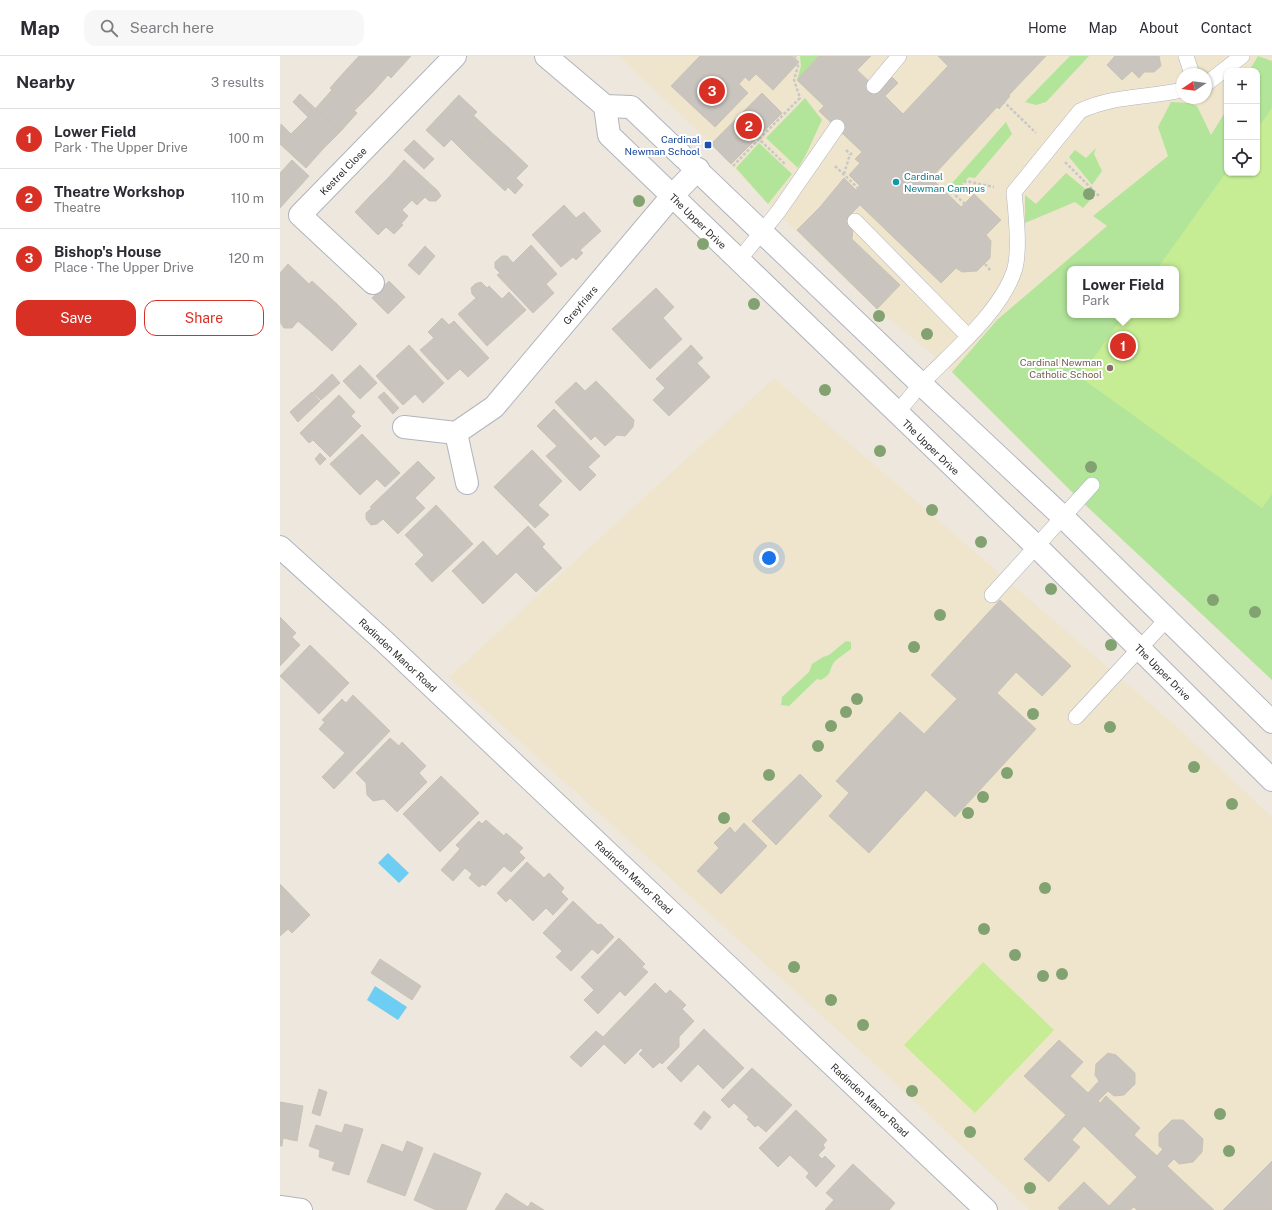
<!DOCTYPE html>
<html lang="en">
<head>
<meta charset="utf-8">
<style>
	:root { --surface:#fff; --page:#f7f7f7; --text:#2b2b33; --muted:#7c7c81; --line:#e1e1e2; --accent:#d93025 }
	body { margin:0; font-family:"Public Sans",sans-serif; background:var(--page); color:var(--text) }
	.controls { position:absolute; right:12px; top:12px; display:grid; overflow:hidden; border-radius:8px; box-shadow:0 1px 3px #0004 }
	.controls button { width:36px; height:36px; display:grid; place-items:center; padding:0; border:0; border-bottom:1px solid var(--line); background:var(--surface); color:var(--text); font:20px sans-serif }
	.compass { position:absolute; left:896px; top:12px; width:36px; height:36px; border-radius:50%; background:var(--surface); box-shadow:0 1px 3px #0004; rotate:257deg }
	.you { position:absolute; left:489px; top:502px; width:14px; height:14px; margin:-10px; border:3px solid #fff; border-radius:50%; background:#1a73e8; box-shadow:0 0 0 6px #1a73e833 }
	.badge { display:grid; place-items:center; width:26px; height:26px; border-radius:50%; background:var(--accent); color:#fff; font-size:13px; font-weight:700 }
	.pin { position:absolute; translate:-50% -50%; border:2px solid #fff; box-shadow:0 1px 4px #0006 }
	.popup { position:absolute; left:787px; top:210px; width:112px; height:52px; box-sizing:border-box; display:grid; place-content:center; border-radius:8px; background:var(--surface); filter:drop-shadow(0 1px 3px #0005); font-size:13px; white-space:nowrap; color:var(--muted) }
	.popup b { font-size:15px; color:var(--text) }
	.popup::after { content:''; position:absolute; left:50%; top:100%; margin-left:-8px; border:8px solid transparent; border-top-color:var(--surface) }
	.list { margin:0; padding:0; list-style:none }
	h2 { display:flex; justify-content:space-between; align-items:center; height:52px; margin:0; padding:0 16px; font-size:17px }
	h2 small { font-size:13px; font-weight:400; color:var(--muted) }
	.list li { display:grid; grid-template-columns:26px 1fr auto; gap:12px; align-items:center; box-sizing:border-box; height:60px; padding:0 16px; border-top:1px solid var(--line) }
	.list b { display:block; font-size:15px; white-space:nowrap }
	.list p { margin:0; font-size:13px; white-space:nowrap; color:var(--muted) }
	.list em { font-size:13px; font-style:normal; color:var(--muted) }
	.actions { display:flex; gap:8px; padding:12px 16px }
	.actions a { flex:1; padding:9px 0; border:1px solid var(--accent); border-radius:12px; text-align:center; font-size:14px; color:var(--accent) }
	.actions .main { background:var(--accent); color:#fff }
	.icon { flex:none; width:22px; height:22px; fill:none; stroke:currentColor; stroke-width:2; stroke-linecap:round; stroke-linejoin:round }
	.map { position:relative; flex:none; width:992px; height:1154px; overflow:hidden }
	header { display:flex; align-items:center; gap:24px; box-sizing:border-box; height:56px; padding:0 20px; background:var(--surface); border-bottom:1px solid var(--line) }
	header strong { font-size:19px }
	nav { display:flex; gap:22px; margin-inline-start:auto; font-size:14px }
	.search { width:280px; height:36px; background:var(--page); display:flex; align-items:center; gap:10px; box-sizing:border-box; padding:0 14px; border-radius:12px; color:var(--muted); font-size:15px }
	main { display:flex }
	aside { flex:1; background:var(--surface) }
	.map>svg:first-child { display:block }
	.education { fill:#efe5cd; fill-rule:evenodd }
	.green { fill:#b2e599; fill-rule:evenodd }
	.pitch { fill:#c6ed94 }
	.water { fill:#6ecdf2 }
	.building { fill:#c9c4bd; stroke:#c9c3b7 }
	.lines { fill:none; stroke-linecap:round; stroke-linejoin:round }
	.service-casing { stroke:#b1b4bf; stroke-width:16 }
	.minor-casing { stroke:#b1b4bf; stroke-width:24 }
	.path { stroke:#c8c8c8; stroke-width:2.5; stroke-dasharray:3 2; stroke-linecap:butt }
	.service { stroke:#fff; stroke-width:15 }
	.minor { stroke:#fff; stroke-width:22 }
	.tree { fill:#82a371 }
	.transit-dot { fill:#1a4fb4; stroke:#fff; stroke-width:1.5 }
	.culture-dot { fill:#0f9aa8; stroke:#fff; stroke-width:1.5 }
	.education-dot { fill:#8d6e63; stroke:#fff; stroke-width:1.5 }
	.labels { text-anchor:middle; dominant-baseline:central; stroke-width:4; stroke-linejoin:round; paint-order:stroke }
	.transit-label { font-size:10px; fill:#164399; stroke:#fff; text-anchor:end }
	.street-label { font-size:10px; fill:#2b2b2b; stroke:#fff }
	.culture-label { font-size:10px; fill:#0d838f; stroke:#fff; text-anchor:start }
	.education-label { font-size:10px; fill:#785e54; stroke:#fff; text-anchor:end }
</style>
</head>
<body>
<header>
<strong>Map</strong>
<div class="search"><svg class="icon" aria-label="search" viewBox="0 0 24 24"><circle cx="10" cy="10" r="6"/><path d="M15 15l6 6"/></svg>Search here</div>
<nav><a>Home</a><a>Map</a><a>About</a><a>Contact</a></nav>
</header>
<main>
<aside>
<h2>Nearby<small>3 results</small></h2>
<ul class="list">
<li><span class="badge">1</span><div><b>Lower Field</b><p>Park · The Upper Drive</p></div><em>100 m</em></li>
<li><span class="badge">2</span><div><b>Theatre Workshop</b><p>Theatre</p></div><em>110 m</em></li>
<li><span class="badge">3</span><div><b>Bishop's House</b><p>Place · The Upper Drive</p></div><em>120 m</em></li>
</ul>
<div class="actions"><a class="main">Save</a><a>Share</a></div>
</aside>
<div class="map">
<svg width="992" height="1154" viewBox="0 0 992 1154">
	<rect width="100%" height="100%" fill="#eee7dd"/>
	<g class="education">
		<path d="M339,0H992V624L799,443L663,307L597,253L488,148L431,88ZM947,15H977V117H947ZM902,18H926V42H902ZM790,213H896V259H790Z"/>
		<polygon points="494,322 896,670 992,761 992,1154 749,1154 598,1011 169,621"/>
	</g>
	<g class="green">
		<polygon points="520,0 539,0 517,24 521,10"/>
		<polygon points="790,0 809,0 766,46 756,49 745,46"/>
		<path d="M978,0L992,5V624L799,443L672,316L717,264L827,170L813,160L888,100L878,71L891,46L909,47L917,50L931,79L947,53V117H977V15H969ZM790,213H896V259H790Z"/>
		<path d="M525,42L542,64C534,80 528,97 518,112L486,82Z"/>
		<polygon points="726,66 732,78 695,122 689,121 671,139 666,134"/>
		<polygon points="479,87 512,118 488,148 456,112"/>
		<polygon points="816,92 814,98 822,115 812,129 789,101 795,94 806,102"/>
		<polygon points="786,117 814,140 803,152 795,146 745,167 745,139 756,148"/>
		<path d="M566,585L571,586V593C566,597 556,603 553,608C548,618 552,617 541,624L537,623L509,650L501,649L502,641L529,616L532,608L543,601L549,599Z"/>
	</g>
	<g class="pitch">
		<polygon points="992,52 992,438 982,452 800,321 844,259 896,259 896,213 877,213 947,115 947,117 977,117 977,73"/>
		<polygon points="703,906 774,974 695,1057 624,989"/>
	</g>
	<g class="water">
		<polygon points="108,797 129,817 119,827 98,807"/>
		<polygon points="95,930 127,951 118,964 87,944"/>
	</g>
	<g class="building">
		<polygon points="79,0 131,0 111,22 108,19 92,37 67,13"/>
		<polygon points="420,0 512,0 519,6 493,34 476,18 469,25 465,21 459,28 468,37 435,71 391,30"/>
		<polygon points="539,0 591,0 577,14 594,30 609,18 618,27 605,40 623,58 668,10 658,0 766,0 729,39 730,40 719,53 717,51 651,122 681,151 694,138 721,164 706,179 711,185 710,202 697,215 682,216 676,212 661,227 580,149 567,162 573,171 572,183 620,229 597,253 517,174 540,151 564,122 576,134 580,130 569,119 580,107 575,103 582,96 539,55 544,50 517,24"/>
		<polygon points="835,0 879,0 881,10 874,16 864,16 859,22 852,15 842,24 827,9"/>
		<polygon points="67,13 92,37 74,55 50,32"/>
		<polygon points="52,34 77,57 60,76 35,53"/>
		<polygon points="482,37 502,57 451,108 431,88"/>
		<polygon points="20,38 60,76 43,93 19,70 28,61 13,46"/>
		<polygon points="179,39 197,56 164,91 146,74"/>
		<polygon points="194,60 211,76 188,100 171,83"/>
		<polygon points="1,68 11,78 19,70 43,93 26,112 0,88"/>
		<polygon points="211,76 229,92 206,117 188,100"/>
		<polygon points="134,84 154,103 144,113 124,94"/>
		<polygon points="229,92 248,110 236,122 243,129 235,138 228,131 225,135 206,117"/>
		<polygon points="12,104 29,120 0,152 0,117"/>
		<polygon points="124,104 158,135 161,140 156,145 149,145 145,141 137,149 108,122"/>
		<polygon points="108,122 132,144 122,154 128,160 121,168 91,139"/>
		<polygon points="91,139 123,169 114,178 106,171 98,179 75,156"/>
		<polygon points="284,149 296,162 304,156 321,175 300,194 303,197 296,204 293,201 281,211 252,179"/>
		<polygon points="251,189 277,218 266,228 274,237 253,257 217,219 220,217 215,212 215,206 222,200 227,200 233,207"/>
		<polygon points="145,190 155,200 139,219 128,209"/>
		<polygon points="8,208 29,228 0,259 0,217"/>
		<polygon points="32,225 57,248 31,276 18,265 12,272 4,272 1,268 0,258"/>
		<polygon points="109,225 125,241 108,258 92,242"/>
		<polygon points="201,226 207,232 209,230 222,243 229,236 246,254 207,290 178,258 196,242 192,238 191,232 195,228"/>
		<polygon points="376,232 394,251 383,262 402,283 370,313 332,273"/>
		<polygon points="57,248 77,268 52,295 31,276"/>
		<polygon points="162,262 169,269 174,265 209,302 188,321 180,313 168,324 140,294 154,282 148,276"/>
		<polygon points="129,289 164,327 143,347 135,338 123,349 96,320"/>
		<polygon points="411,289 423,302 417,307 430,321 389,360 373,344 385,332 376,323"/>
		<polygon points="80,309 97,327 80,343 63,325"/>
		<polygon points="52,318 60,327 41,344 33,336"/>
		<polygon points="316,325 354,364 353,371 345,380 337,379 325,390 315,380 311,384 275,346 296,326 305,335"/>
		<polygon points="32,336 40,345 18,366 10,356"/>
		<polygon points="104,336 119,352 113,358 98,341"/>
		<polygon points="59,339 75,356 71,360 81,370 50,401 33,384 29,387 20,377"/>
		<polygon points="274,353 320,400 308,411 316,419 300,435 266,400 277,390 257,370"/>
		<polygon points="82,378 120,417 105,431 97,423 80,439 50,408"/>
		<polygon points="252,394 282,425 258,449 269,459 255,472 214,431"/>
		<polygon points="40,397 46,403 40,409 35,403"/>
		<polygon points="138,405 155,422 135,442 145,452 118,478 103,463 97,468 91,469 86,463 86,457 92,452 90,451"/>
		<polygon points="156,449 193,488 152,526 135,508 144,499 125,479"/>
		<polygon points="248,470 265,488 262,491 282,512 256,536 236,516 203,548 172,515 203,485 217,500"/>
		<polygon points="720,544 791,610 762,640 736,616 717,637 756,673 675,761 646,734 589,797 549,760 569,737 556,725 620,656 644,678 677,643 651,619"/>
		<polygon points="0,561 16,577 12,581 20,589 0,610"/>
		<polygon points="30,589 69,627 39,658 0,620"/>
		<polygon points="73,639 110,675 54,733 42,721 65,697 39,673 45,666 42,664 62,643 66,647"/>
		<polygon points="110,682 119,690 122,686 146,710 139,717 147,726 117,756 104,743 93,745 87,739 86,727 76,717"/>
		<polygon points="520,718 542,740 496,789 472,765"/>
		<polygon points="161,720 199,757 160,796 123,758"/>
		<polygon points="206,764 224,780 226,777 243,792 239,796 245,802 231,816 224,810 205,830 203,828 199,831 189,822 192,818 185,812 173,825 161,814 180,793 176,789 199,765 202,768"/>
		<polygon points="464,767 487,790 441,838 417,815 439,792 434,787 450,771 455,777"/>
		<polygon points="247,806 264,822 269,817 284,832 281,836 288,843 273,859 266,852 253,865 230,842 226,846 217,837"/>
		<polygon points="0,828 30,859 12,877 8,873 0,880"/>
		<polygon points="293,845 318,869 321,868 334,881 318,898 312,893 291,915 276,901 282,895 263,877"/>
		<polygon points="339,882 365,908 362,911 368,916 345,940 340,935 318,958 304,944 314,934 301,921"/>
		<polygon points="100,903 141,930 132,944 91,917"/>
		<polygon points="375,927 386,938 390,934 406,949 402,953 414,965 399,981 399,991 382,1008 380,1006 373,1012 359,998 363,994 361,992 345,1008 324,988 301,1011 290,1001 316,975 323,981"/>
		<polygon points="424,973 464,1012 443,1033 418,1008 401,1026 387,1012"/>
		<polygon points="779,984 803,1006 790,1020 808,1037 819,1025 815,1019 816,1008 828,997 836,999 855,1017 855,1028 844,1039 834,1040 828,1035 818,1045 820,1047 826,1040 860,1072 854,1079 877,1100 883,1093 879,1090 879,1077 892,1064 903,1064 923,1083 922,1096 913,1106 899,1108 894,1103 887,1110 934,1154 857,1154 854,1151 850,1154 780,1154 778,1152 804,1126 829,1150 857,1121 804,1070 792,1084 800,1091 769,1126 744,1103 786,1059 744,1020"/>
		<polygon points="472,1012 512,1049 486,1076 478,1069 475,1071 467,1063 469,1061 454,1047 449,1052 441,1044"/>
		<polygon points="39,1033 47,1036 40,1060 32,1057"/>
		<polygon points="0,1046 23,1050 17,1085 3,1082 2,1090 0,1090"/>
		<polygon points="516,1054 547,1084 543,1089 545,1092 538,1099 542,1103 545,1100 555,1110 536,1131 526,1121 529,1117 510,1099 498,1111 479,1092"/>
		<polygon points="424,1055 431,1061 421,1074 414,1068"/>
		<polygon points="65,1068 83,1073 69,1119 52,1114 55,1106 39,1101 40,1094 29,1090 36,1069 62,1077"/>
		<polygon points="127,1085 143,1092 125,1140 87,1126 102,1088 123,1096"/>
		<polygon points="154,1097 201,1117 186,1154 156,1154 134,1144"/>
		<polygon points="992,1105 992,1154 943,1154"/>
		<polygon points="573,1108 615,1147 609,1154 545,1154 554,1144 546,1137"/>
		<polygon points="226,1137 248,1151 251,1146 264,1154 215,1154"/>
	</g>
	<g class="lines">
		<g class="service-casing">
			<g id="service">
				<polyline points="906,0 912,18"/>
				<polyline points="926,28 962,0"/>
				<polyline points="594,30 619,0"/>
				<polyline points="575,165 688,280"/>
				<polyline points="459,204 498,156 557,71"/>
				<path d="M616,358C625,348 633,337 642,327C672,296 723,254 735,212C740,193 736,156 734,136L800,55C833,39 868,42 902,34"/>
				<polyline points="712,539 812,429"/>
				<polyline points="796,661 887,563"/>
			</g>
		</g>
		<g class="minor-casing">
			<g id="minor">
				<polyline points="266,0 325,50 351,51 641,328 783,461 992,666"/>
				<polyline points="325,50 329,79 756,490 992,724"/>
				<polyline points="93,227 20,159 175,0"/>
				<polyline points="124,371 176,377 214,351 392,140 418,113"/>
				<polyline points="176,377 187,427"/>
				<polyline points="0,491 105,586 706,1154"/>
				<polyline points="0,1151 21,1154"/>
			</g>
		</g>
		<g class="path">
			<polyline points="723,45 756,77"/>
			<polyline points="479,83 520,42 514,24 518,10 515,0"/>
			<polyline points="566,94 570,98 574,97"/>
			<polyline points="785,106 819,140"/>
			<polyline points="453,110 479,83 505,108"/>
			<polyline points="555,110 578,132"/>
			<polyline points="564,118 570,98"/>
			<polyline points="685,148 674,138 686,125 714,131"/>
			<polyline points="705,208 711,215"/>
		</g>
		<use href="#service" class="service"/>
		<use href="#minor" class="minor"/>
	</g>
	<g class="tree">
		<circle cx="809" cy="138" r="6"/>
		<circle cx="359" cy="145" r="6"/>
		<circle cx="423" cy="188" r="6"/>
		<circle cx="474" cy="248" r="6"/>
		<circle cx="599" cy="260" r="6"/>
		<circle cx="647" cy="278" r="6"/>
		<circle cx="545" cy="334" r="6"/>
		<circle cx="600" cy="395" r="6"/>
		<circle cx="811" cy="411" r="6"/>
		<circle cx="652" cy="454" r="6"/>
		<circle cx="701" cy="486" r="6"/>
		<circle cx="771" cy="533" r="6"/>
		<circle cx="933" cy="544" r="6"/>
		<circle cx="975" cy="556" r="6"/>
		<circle cx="660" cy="559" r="6"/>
		<circle cx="831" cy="589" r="6"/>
		<circle cx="634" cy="591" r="6"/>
		<circle cx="577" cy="643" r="6"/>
		<circle cx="566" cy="656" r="6"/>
		<circle cx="753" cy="658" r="6"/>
		<circle cx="551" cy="670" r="6"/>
		<circle cx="830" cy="671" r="6"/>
		<circle cx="538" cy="690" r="6"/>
		<circle cx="914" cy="711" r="6"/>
		<circle cx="727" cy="717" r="6"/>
		<circle cx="489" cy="719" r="6"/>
		<circle cx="703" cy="741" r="6"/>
		<circle cx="952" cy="748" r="6"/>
		<circle cx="688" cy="757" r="6"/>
		<circle cx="444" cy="762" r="6"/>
		<circle cx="765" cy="832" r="6"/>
		<circle cx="704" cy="873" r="6"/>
		<circle cx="735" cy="899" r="6"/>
		<circle cx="514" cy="911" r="6"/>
		<circle cx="782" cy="918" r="6"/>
		<circle cx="763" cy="920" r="6"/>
		<circle cx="551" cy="944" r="6"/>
		<circle cx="583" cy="969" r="6"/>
		<circle cx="632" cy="1035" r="6"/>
		<circle cx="940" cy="1058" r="6"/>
		<circle cx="690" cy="1076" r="6"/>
		<circle cx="949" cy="1095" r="6"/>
		<circle cx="750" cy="1132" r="6"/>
	</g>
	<rect class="transit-dot" x="424" y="85" width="8" height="8" rx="2"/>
	<circle class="culture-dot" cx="616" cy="126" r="4"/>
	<circle class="education-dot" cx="830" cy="312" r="4"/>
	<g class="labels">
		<g class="transit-label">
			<text x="420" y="83">Cardinal<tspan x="420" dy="12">Newman School</tspan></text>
		</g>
		<g class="street-label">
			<text transform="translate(63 115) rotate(-46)">Kestrel Close</text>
			<text transform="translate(418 165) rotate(44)">The Upper Drive</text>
			<text transform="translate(300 249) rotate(-50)">Greyfriars</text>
			<text transform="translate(651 391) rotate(44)">The Upper Drive</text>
			<text transform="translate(118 599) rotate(43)">Radinden Manor Road</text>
			<text transform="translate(883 616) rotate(45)">The Upper Drive</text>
			<text transform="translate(354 821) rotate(43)">Radinden Manor Road</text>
			<text transform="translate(590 1044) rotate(43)">Radinden Manor Road</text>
		</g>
		<g class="culture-label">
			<text x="624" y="120">Cardinal<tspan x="624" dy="12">Newman Campus</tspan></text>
		</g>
		<g class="education-label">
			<text x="822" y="306">Cardinal Newman<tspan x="822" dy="12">Catholic School</tspan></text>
		</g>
	</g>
</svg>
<div class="controls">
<button>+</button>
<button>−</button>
<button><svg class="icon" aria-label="locate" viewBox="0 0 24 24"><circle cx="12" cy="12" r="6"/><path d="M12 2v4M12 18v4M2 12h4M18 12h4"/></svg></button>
</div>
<svg class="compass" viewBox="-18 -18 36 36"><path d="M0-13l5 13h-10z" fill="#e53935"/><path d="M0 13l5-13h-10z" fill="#7c7c81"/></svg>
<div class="you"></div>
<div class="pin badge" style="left:843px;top:290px">1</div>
<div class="popup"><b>Lower Field</b>Park</div>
<div class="pin badge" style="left:469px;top:70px">2</div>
<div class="pin badge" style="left:432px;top:35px">3</div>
</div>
</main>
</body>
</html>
